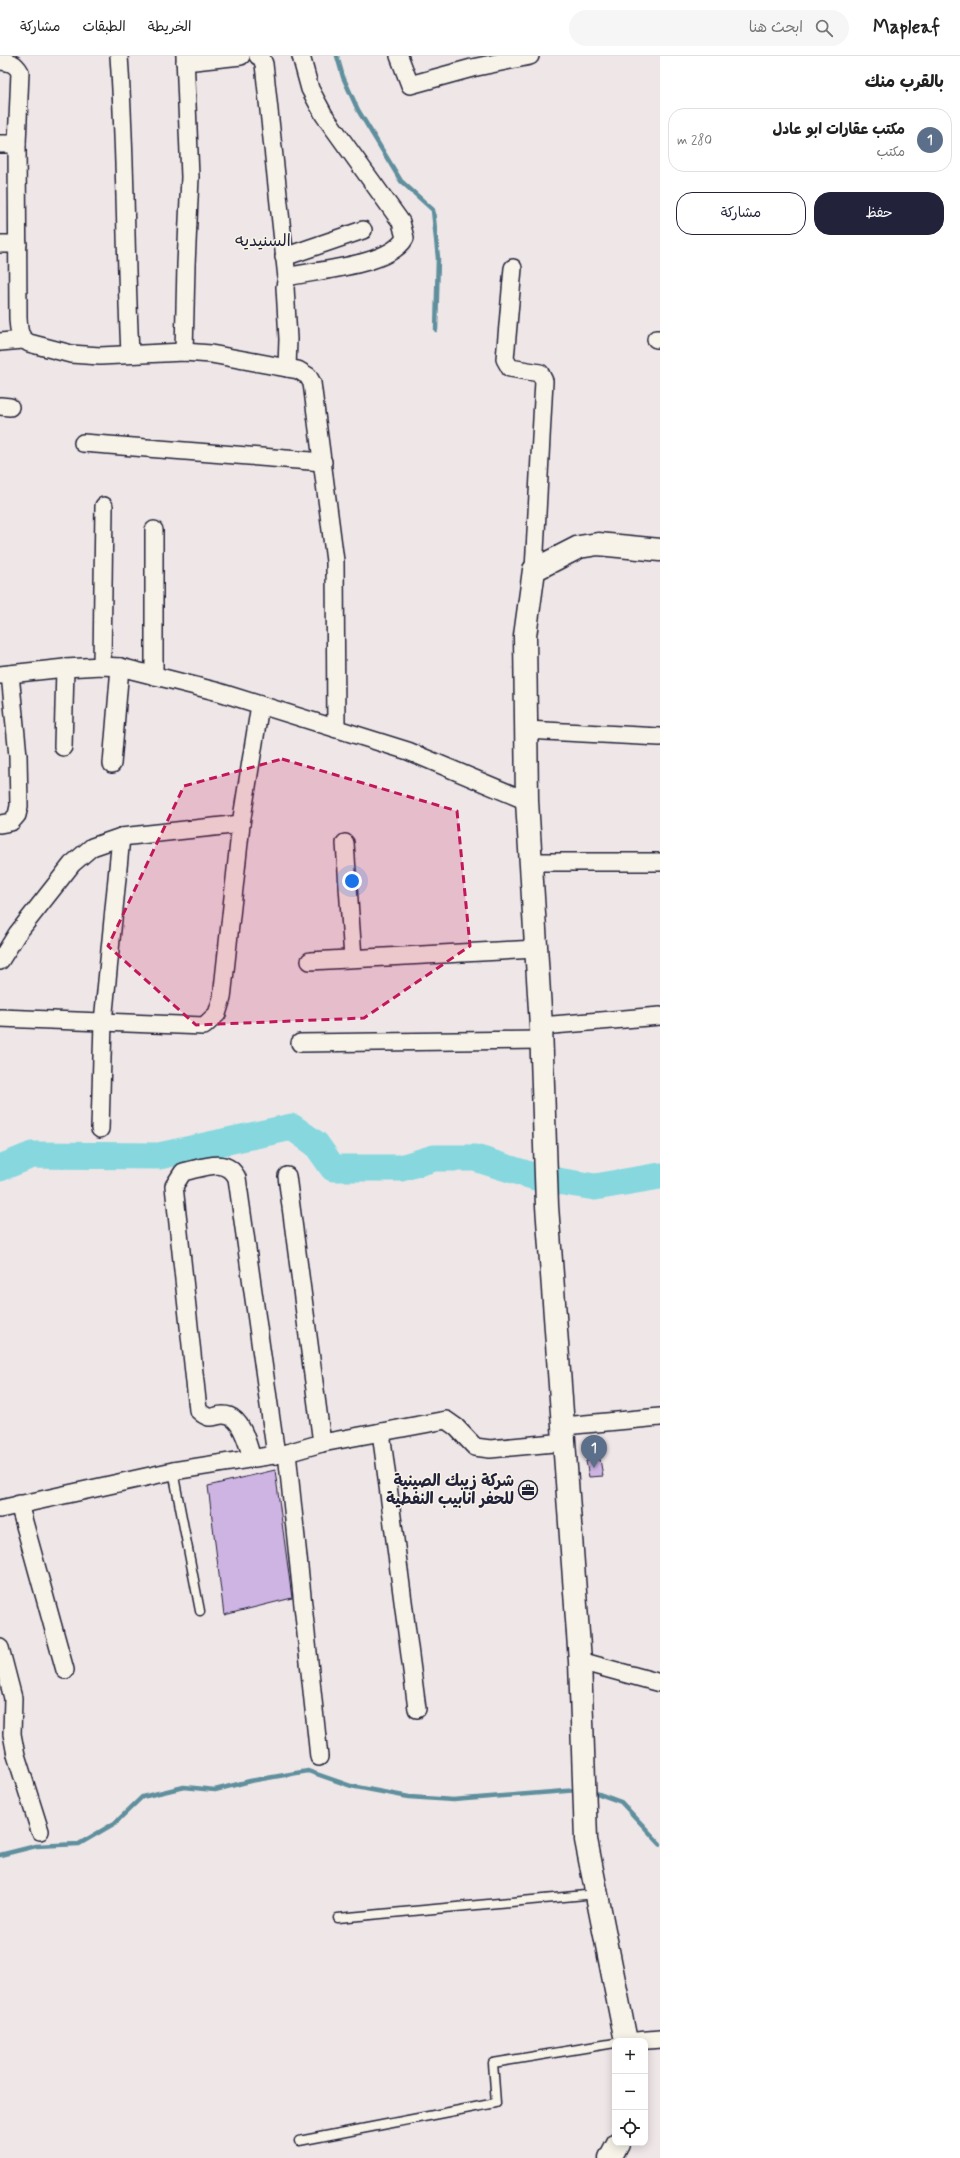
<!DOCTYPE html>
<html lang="ar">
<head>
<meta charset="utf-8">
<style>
	:root { --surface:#fff; --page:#f6f6f6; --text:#222; --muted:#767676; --line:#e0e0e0; --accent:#22223b }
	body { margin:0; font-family:Mynerve,"Playpen Sans Arabic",sans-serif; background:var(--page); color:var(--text); direction:rtl }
	.controls { position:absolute; right:12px; bottom:12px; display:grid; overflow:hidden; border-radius:8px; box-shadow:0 2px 10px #0003 }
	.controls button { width:36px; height:36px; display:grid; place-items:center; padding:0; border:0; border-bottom:1px solid var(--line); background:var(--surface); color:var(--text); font:20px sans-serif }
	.you { position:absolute; left:352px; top:825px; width:14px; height:14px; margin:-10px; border:3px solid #fff; border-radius:50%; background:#1a73e8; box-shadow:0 0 0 6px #1a73e833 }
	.badge { display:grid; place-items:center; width:26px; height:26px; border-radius:50%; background:var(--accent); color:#fff; font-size:13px; font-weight:700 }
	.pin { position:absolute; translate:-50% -33px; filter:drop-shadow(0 1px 2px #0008) }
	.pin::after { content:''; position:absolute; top:21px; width:14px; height:12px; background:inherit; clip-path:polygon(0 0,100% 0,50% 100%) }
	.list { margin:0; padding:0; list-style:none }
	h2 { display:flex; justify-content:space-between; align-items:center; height:52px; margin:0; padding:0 16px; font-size:17px }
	h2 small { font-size:13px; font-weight:400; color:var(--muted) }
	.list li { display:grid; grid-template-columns:26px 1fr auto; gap:12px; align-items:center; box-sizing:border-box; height:64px; margin:0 8px 8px; padding:0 8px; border:1px solid var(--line); border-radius:16px }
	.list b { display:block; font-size:15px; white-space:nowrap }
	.list p { margin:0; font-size:13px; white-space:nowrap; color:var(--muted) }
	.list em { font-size:13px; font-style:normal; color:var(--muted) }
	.actions { display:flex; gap:8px; padding:12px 16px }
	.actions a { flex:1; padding:9px 0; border:1px solid var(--accent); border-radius:16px; text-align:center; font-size:14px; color:var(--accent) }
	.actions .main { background:var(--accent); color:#fff }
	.icon { flex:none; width:22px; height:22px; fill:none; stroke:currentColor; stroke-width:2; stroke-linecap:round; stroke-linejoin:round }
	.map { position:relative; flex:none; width:660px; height:2102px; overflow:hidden; direction:ltr }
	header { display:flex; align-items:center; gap:24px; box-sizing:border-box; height:56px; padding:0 20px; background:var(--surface); border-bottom:1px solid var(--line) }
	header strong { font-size:19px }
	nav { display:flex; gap:22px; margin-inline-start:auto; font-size:14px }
	.search { width:280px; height:36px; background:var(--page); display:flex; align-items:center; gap:10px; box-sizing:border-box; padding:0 14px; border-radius:22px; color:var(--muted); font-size:15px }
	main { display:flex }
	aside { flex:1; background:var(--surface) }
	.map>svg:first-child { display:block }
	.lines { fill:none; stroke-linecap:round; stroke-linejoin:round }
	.stream { stroke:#5e8f9d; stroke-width:4.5 }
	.river { stroke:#86d8de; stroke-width:27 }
	.building { fill:#ceb4e3; stroke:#22223b }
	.lane-casing { stroke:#22223b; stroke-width:11 }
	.street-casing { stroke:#22223b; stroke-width:20 }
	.secondary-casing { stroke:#22223b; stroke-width:25 }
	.lane { stroke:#f7f3e8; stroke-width:8 }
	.street { stroke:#f7f3e8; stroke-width:17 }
	.secondary { stroke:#f7f3e8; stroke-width:22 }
	.marked { fill:#c2185b; fill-opacity:0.2; stroke:#c2185b; stroke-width:3; stroke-dasharray:8 5; stroke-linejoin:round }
	.labels { text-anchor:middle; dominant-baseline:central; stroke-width:3; stroke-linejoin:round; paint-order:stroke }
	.poi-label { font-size:16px; font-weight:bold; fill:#22223b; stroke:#f7f3e8; text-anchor:end }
	.neighbourhood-label { font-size:17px; fill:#22223b; stroke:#f7f3e8 }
</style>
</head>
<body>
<header>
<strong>Mapleaf</strong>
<div class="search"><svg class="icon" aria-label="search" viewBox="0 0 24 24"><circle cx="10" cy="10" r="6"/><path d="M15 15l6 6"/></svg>ابحث هنا</div>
<nav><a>الخريطة</a><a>الطبقات</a><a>مشاركة</a></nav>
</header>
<main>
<aside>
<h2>بالقرب منك<small></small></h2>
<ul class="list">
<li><span class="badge" style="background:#5c6f8a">1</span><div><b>مكتب عقارات ابو عادل</b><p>مكتب</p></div><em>280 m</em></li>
</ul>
<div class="actions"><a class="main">حفظ</a><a>مشاركة</a></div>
</aside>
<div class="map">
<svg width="660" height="2102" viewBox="0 0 660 2102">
	<rect width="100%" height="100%" fill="#efe6e7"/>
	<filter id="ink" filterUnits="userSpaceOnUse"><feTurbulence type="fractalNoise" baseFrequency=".025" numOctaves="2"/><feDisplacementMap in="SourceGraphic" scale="8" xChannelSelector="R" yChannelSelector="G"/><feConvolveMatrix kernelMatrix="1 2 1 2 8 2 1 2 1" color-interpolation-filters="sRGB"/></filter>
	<g filter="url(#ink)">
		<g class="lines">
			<g class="stream">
				<polyline points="337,0 343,21 358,54 401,125 433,154 438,202 436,274"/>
				<polyline points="591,1735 621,1746 660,1788"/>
				<polyline points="0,1799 36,1790 79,1788 115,1767 142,1741 184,1731 215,1734 250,1725 308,1715 351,1730 409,1741 453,1744 578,1734"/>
			</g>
			<polyline class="river" points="0,1112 32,1099 159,1100 292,1071 316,1088 333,1112 401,1112 434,1102 475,1102 539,1122 595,1131 660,1120"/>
		</g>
		<g class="building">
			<polygon points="600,1403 603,1420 589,1421 586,1405"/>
			<polygon points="275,1414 292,1542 224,1559 208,1430"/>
		</g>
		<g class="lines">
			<g class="lane-casing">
				<g id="lane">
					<polyline points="173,1415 200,1555"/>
					<polyline points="338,1862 596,1838"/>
					<polyline points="299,2085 496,2047 493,2007 615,1987"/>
				</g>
			</g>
			<g class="street-casing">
				<g id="street">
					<path d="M119,0C126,99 125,198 130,297"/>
					<polyline points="258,0 261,1 264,8 287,222"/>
					<polyline points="399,0 410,29 472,12 530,0"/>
					<path d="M0,5C10,6 15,7 20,16L17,88L18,262C19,273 18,281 29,287L71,298L100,300L184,296L211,298L298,314L308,320L312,327L335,505L336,673"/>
					<polyline points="185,6 241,0"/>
					<polyline points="0,88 17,88"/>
					<polyline points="0,188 18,188"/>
					<polyline points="284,201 363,174"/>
					<polyline points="513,212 505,303 510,312 540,317 544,325 534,514"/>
					<polyline points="656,283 660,283"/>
					<polyline points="0,286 23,284"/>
					<polyline points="184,296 186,209 190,121 185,0"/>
					<path d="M287,312L288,283L285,231L287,221C316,214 390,210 405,182L401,166L324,59L310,33L301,0"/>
					<polyline points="0,350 10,351"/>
					<polyline points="83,387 323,406"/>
					<polyline points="154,474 154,620"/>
					<polyline points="102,610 104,450"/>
					<polyline points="0,619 65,612 102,610 120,611 219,636 408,695 527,745"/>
					<polyline points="526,674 660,681"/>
					<polyline points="63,691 65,612"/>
					<polyline points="112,708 120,611"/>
					<polyline points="0,768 11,766 17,759 19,750 18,700 10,618"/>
					<polyline points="345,787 353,902"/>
					<polyline points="531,806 660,806"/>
					<polyline points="0,905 17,878 72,808 92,791 121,781 241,768"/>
					<polyline points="310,905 536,893"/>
					<polyline points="0,962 204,970 217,958 222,942 241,768 260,649"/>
					<polyline points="541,970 660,960"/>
					<polyline points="300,987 542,984"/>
					<polyline points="100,1073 103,966 121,781"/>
					<polyline points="287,1120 322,1387"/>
					<polyline points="564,1370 660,1361"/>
					<polyline points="381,1376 417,1653"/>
					<polyline points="287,1397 319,1701"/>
					<path d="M252,1402C248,1390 243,1365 229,1360C215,1355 213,1369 198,1354L174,1130L183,1116C202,1112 227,1100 237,1122L276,1399"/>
					<polyline points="19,1448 65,1614"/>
					<polyline points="0,1453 173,1415 287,1397 322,1387 446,1364 456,1371 475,1391 490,1393 565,1386"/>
					<polyline points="0,1592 13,1642 12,1678 16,1699 40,1775"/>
					<polyline points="580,1605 660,1627"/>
					<polyline points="636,1985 660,1983"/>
				</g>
			</g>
			<g class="secondary-casing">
				<g id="secondary">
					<polyline points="626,1985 586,1784 580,1605 547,1150 541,970 527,745 525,580 534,514 579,491 598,488 660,494"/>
					<polyline points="610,2102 618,2087"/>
				</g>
			</g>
			<use href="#lane" class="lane"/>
			<use href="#street" class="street"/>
			<use href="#secondary" class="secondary"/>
		</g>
	</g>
	<path class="marked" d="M282,703L457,755L470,890L364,962L196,969L108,890L184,730Z"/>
	<defs>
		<g id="office-ring" transform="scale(1)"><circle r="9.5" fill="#f7f3e8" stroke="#22223b" stroke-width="1.5"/><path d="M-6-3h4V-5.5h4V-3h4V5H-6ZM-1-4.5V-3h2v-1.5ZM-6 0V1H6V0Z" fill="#22223b"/></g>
	</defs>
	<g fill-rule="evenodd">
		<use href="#office-ring" x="528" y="1434"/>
	</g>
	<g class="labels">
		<g class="poi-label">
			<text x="514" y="1425">شركة زيبك الصينية<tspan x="514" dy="18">للحفر انابيب النفطية</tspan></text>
		</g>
		<g class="neighbourhood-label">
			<text x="263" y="185">السنيديه</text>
		</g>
	</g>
</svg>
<div class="controls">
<button>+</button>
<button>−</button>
<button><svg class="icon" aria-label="locate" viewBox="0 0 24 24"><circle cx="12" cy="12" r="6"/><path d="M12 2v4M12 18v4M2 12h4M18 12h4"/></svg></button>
</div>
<div class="you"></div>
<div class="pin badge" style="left:594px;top:1412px;background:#5c6f8a">1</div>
</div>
</main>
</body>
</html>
